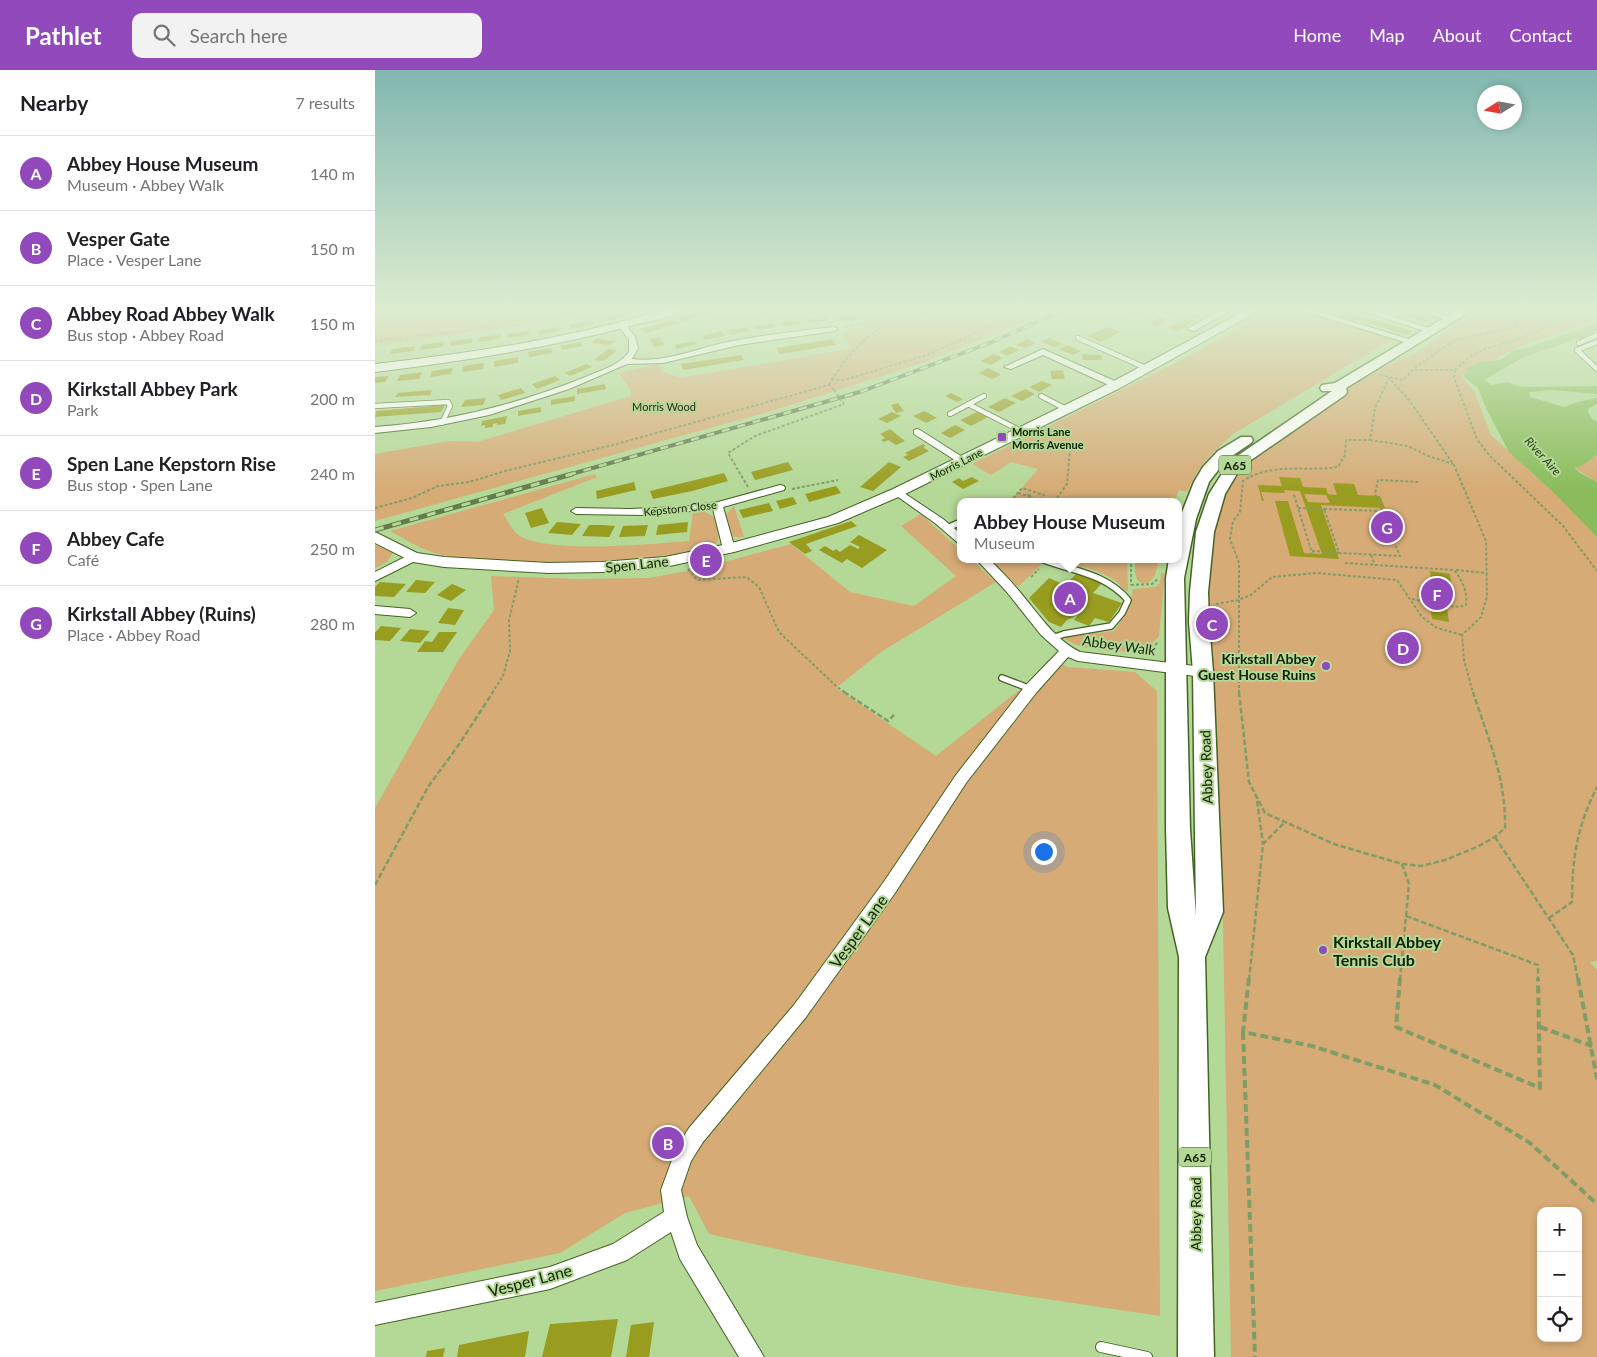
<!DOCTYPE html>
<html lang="en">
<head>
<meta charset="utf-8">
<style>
	:root { --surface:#fff; --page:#f2f2f2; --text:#202124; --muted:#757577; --line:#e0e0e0; --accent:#9249bb }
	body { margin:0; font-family:Lato,sans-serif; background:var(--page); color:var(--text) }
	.controls { position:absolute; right:15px; bottom:15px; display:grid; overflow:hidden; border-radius:10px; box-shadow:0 2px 8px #0003 }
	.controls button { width:45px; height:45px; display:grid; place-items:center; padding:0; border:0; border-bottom:1px solid var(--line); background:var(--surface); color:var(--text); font:25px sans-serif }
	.compass { position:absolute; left:1102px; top:15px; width:45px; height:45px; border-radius:50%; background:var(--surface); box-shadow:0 2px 8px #0003; rotate:259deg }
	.you { position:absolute; left:668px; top:781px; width:18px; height:18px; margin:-12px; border:4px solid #fff; border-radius:50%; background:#1a73e8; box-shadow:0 0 0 8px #1a73e833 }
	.badge { display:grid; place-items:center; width:32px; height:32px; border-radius:50%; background:var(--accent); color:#fff; font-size:16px; font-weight:700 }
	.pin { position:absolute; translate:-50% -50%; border:2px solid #fff; box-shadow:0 1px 5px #0006 }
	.popup { position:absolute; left:582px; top:428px; width:225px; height:65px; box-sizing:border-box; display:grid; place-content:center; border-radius:10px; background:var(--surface); filter:drop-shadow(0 1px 4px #0005); font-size:16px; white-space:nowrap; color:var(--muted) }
	.popup b { font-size:19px; color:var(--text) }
	.popup::after { content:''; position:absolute; left:50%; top:100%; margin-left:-10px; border:10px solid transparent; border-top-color:var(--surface) }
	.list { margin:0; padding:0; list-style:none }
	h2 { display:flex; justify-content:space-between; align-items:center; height:65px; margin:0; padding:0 20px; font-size:21px }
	h2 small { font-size:16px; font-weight:400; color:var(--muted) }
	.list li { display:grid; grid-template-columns:32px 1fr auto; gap:15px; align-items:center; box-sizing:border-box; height:75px; padding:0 20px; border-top:1px solid var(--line) }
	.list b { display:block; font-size:19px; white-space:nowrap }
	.list p { margin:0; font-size:16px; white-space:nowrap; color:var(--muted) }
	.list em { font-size:16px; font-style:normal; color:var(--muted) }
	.icon { flex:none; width:28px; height:28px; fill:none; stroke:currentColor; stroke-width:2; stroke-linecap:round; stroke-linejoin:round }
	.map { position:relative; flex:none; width:1222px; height:1287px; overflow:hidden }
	header { display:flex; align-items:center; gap:30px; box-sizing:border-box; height:70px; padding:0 25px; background:var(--accent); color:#fff }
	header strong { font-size:24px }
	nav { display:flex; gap:28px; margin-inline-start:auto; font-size:18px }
	.search { width:350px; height:45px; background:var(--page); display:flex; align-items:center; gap:12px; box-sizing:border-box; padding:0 18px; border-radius:10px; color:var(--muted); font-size:19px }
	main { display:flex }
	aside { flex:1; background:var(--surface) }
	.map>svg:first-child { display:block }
	.green { fill:#d6ab76; fill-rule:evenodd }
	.water { fill:#8abc5b }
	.building { fill:#989c1f; fill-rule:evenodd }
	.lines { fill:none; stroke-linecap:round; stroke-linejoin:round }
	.lane-far2-casing { stroke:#446325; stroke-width:6 }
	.lane-far1-casing { stroke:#446325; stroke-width:8 }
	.lane-casing { stroke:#446325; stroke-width:12 }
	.street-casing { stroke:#446325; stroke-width:2 }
	.secondary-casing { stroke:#446325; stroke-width:2 }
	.primary-casing { stroke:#446325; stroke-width:3 }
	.path-far2 { stroke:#809d68; stroke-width:2; stroke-dasharray:3 2; stroke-linecap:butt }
	.path-far1 { stroke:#809d68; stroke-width:2.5; stroke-dasharray:5.5 2.5; stroke-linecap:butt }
	.path { stroke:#809d68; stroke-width:4; stroke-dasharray:8 4; stroke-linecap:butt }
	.lane-far2 { stroke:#fff; stroke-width:4.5 }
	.lane-far1 { stroke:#fff; stroke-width:5.5 }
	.lane { stroke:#fff; stroke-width:10 }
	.street { fill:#fff; fill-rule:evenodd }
	.secondary { fill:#fff; fill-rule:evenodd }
	.primary { fill:#fff; fill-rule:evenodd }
	.rail-far1-casing { stroke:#637b4d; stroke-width:4 }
	.rail-casing { stroke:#637b4d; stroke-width:5 }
	.rail-far1 { stroke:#b4d896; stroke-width:2.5; stroke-dasharray:8; stroke-linecap:butt }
	.rail { stroke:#b4d896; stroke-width:3; stroke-dasharray:9; stroke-linecap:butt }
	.path-bridge { stroke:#809d68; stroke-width:2; stroke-dasharray:3 2; stroke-linecap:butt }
	.poi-dot { fill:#9249bb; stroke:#b4d896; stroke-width:2 }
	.labels { text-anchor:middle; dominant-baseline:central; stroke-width:4; stroke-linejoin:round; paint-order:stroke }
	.far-park-label { font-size:11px; fill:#382a1a; stroke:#b4d896 }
	.far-poi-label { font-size:11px; font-weight:bold; fill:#142107; stroke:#b4d896; text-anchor:start }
	.far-street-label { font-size:11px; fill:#142107; stroke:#b4d896 }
	.far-water-label { font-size:12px; font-style:italic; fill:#2d421a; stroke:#b4d896 }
	.shield { fill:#b4d896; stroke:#445832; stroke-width:1 }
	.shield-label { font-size:12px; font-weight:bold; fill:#142107 }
	.street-label { font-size:14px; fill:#142107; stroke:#b4d896 }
	.poi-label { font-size:14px; font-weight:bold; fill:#142107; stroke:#b4d896; text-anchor:end }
	.near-street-label { font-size:16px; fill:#142107; stroke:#b4d896 }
	.near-poi-label { font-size:16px; font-weight:bold; fill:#142107; stroke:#b4d896; text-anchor:start }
</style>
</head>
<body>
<header>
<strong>Pathlet</strong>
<div class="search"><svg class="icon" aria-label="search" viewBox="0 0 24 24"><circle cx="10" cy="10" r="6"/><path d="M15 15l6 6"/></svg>Search here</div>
<nav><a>Home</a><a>Map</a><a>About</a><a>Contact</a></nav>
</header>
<main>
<aside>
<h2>Nearby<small>7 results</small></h2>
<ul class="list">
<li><span class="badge">A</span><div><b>Abbey House Museum</b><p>Museum · Abbey Walk</p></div><em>140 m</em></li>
<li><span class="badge">B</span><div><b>Vesper Gate</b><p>Place · Vesper Lane</p></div><em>150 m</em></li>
<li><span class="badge">C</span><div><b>Abbey Road Abbey Walk</b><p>Bus stop · Abbey Road</p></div><em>150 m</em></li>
<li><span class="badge">D</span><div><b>Kirkstall Abbey Park</b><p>Park</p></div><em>200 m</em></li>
<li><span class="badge">E</span><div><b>Spen Lane Kepstorn Rise</b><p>Bus stop · Spen Lane</p></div><em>240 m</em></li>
<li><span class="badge">F</span><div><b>Abbey Cafe</b><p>Café</p></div><em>250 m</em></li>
<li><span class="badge">G</span><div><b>Kirkstall Abbey (Ruins)</b><p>Place · Abbey Road</p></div><em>280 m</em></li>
</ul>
</aside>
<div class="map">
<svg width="1222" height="1287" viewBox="0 0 1222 1287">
	<rect width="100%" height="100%" fill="#b4d896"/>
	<g class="green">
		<polygon points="0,239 229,239 161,254 0,276"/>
		<polygon points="542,239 679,239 548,293 403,339 0,451 0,384 74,371 102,372 256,326 256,321 244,303 282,294 288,302 306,308 473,279 477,277 467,264"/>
		<polygon points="899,239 921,239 1019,268 858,364 834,387 821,404 812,422 804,420 799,432 635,432 663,399 636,392 616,405 597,394 793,297"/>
		<path d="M1108,239H1222V250L1143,277L1086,306L1099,321L1116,365L1177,421L1222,467V891L1215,892L1222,900V1287H856L846,747L833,741L832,504L836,456L864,396L979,314L1011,296L1042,283L1065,265ZM1166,1141H1203V1268H1166Z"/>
		<polygon points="1222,384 1222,412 1199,398 1207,396"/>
		<path d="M220,404L222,407L128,444C133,451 138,462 145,466C176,484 277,474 314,471L318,442H330L339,447C342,455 347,466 341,473C317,501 106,493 67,485C48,481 32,470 15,461Z"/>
		<polygon points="359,436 369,467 360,467 354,463 351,445"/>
		<polygon points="546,444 586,481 586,489 596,489 621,512 506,582 461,618 561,686 653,613 674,589 693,597 760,602 782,621 785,1246 584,1216 429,1185 334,1164 314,1126 250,1143 185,1183 0,1221 0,738 84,589 119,540 116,506 202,509 274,508 323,499 416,474 475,522 539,536 581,506 526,456"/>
		<polygon points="0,474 18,483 12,492 0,498"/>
		<polygon points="624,489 659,489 668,493 643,517 618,495"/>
		<path d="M679,489H752L753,521C746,520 746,515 741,511C723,499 699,495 679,489Z"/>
		<path d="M761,489H783C782,523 754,521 761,489Z"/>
		<path d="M786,503H790L784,566L769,582C750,582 700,581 688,567L739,561C749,548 756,536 758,519L781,517L785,512Z"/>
	</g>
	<polygon class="water" points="1222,253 1222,262 1149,287 1109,310 1117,315 1133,312 1142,316 1156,317 1222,316 1222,324 1176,320 1155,322 1154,325 1155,327 1189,337 1203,332 1222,328 1222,334 1214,338 1213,342 1218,350 1222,351 1222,384 1207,396 1199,398 1205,403 1222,412 1222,467 1177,421 1134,382 1111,338 1103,318 1088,306 1094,301 1092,298 1106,292 1125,290 1140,280 1152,278"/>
	<g class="building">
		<polygon points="332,239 340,242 307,252 302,248"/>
		<polygon points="369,239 390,239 393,240 387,245"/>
		<polygon points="945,239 963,239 1038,261 1032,265"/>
		<polygon points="1009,239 1026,239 1058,248 1052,252"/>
		<polygon points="761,240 770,243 762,247 753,244"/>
		<polygon points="247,242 251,246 226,252 222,248"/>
		<polygon points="817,242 827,246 821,249 811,245"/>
		<polygon points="481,244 484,249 464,251 462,247"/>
		<polygon points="451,246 452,251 433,253 432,248"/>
		<polygon points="785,247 793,250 782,256 774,253"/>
		<polygon points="812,247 822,251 815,254 805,250"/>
		<polygon points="300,249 305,253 271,263 266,259"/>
		<polygon points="215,250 218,254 196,259 194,255"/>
		<polygon points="425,250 426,254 407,256 406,252"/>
		<polygon points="805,251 814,255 802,262 793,259"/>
		<polygon points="399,253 401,257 381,260 380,256"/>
		<polygon points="184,257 185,261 164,265 162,261"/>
		<polygon points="372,257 375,261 355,265 353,260"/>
		<polygon points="732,257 746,262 726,272 712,266"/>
		<polygon points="154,261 154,265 132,268 133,264"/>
		<polygon points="346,261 350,266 330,270 327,266"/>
		<polygon points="127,264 125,269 103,272 105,267"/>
		<polygon points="285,267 289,275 279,277 275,269"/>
		<polygon points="97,268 97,273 75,276 76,271"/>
		<polygon points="222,268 231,270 240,271 235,275 217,273"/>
		<polygon points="674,268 681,271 687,274 680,277 666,272"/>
		<polygon points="458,269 461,275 404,284 402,278"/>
		<polygon points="652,269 661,273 650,278 641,275"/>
		<polygon points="319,271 322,274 302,279 299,275"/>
		<polygon points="69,272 68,277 45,280 47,275"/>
		<polygon points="206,272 208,276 187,280 186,276"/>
		<polygon points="692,275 706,281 698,285 684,279"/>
		<polygon points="40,276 39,281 15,284 17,279"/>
		<polygon points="636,276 644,280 632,286 624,282"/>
		<polygon points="176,278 177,283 154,287 153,282"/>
		<polygon points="233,279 242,281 228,291 219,290"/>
		<polygon points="618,284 628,288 616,295 606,291"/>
		<polygon points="707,284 726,285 727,290 708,290"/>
		<polygon points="366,285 368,290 308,300 306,294"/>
		<polygon points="143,287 143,293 119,297 119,291"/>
		<polygon points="109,293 108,299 87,302 88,296"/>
		<polygon points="211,294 217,297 195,306 189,303"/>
		<polygon points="78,298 76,304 55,307 57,301"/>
		<polygon points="613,298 619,301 626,305 617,309 604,303"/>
		<polygon points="688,300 690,309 677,309 675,301"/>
		<polygon points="47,302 44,309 22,311 25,305"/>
		<polygon points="14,306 10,312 0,313 0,307"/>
		<polygon points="180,306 185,310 162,319 157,314"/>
		<polygon points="667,311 677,315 664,322 654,317"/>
		<polygon points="230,314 231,319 202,324 202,319"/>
		<polygon points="146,318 150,323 126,330 123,325"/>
		<polygon points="650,319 660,324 647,331 636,326"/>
		<polygon points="57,320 55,325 20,327 23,323"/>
		<polygon points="576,323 588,329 582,332 570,326"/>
		<polygon points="200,326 200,331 176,335 176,330"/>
		<polygon points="111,328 108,335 86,337 90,330"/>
		<polygon points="630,328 641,333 624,342 613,337"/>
		<polygon points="523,333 529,341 521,343 516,335"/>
		<polygon points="70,335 66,342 0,347 1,341"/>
		<polygon points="166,337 166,342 143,346 143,341"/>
		<polygon points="549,341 555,344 562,348 551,353 538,346"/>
		<polygon points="517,342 526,346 512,353 503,349"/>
		<polygon points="602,342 613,347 596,356 585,350"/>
		<polygon points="132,346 130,354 122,355 122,353 118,354 118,357 110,358 110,355 106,356 107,351"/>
		<polygon points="580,355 590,360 575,368 566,363"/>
		<polygon points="515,359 526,368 530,371 521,375 513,370 509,372 506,370 510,368 505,364"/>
		<polygon points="548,374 551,376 548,377 554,381 534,391 528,387 533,385 530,383"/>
		<polygon points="413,392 418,400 380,410 376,402"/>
		<polygon points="514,392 526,397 498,421 485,417"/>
		<polygon points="349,403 353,411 317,421 278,429 275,421"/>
		<polygon points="597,407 604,411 588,419 577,412 584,408 588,411"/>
		<path d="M904,407L925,408L928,417L951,418L953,424L962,425L958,413L979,414L983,425L1005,426L1010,438L946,435L964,489L915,486L900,431H913L929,483L947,484L925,421L909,420L910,423L886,422L889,431H887L883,415L907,416ZM929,424L951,425L955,433L933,432Z"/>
		<polygon points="259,412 261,420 222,429 221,421"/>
		<polygon points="461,416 466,423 434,432 430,424"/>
		<polygon points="418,427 422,434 405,439 401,431"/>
		<polygon points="394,433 398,441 368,448 364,440"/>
		<polygon points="167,438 174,453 156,458 150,443"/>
		<polygon points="476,451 482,456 431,474 437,481 430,484 414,472"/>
		<polygon points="182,452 206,454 197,465 173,463"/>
		<polygon points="313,452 312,462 281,465 283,455"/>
		<polygon points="214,455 227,455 240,456 234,467 207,466"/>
		<polygon points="273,455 270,466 244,467 248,456"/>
		<polygon points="484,465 512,480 487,498 472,489 467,493 444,480 450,476 458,481 461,479 465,482 475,475 483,479 485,477 475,472"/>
		<polygon points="1055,501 1075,504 1079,532 1074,532 1075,538 1072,537 1074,552 1057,549 1055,534 1050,533 1047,513 1057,514"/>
		<polygon points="702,503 728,512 718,523 747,533 734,552 720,548 714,556 699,550 703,545 692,550 686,557 674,552 654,528 674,508 690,515"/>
		<polygon points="41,510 60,512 50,523 31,522"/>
		<polygon points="5,512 31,514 19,527 0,526 0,517"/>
		<polygon points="77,514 91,520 76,531 62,525"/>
		<polygon points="73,538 89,540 80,555 63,553"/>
		<polygon points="6,556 26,558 15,571 0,570 0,563"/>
		<polygon points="35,559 55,561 45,573 25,571"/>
		<polygon points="64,562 82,562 68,582 42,582 50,571 57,572"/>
		<polygon points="243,1249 236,1287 167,1287 175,1254"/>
		<polygon points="279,1252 274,1287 251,1287 256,1255"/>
		<polygon points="154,1261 150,1287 82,1287 84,1275"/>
		<polygon points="70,1278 68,1287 51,1287 52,1281"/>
	</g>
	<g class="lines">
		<g class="lane-far2-casing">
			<g id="lane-far2">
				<polyline points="703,268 771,298"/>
				<polyline points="1222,272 1202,280 1222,299"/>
				<polyline points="1204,273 1222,265"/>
				<polyline points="666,326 691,339"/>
				<polyline points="593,334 646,361"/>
				<polyline points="0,336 73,332 75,336 67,353"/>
				<polyline points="575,344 609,326"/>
			</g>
		</g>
		<g class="lane-far1-casing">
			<g id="lane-far1">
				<polyline points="572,458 586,452"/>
				<path d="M666,489C697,501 730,503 753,530L747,543L736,556L689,564L677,568"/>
				<polyline points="627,608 656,619"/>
			</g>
		</g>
		<g class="lane-casing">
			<polyline id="lane" points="726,1277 772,1287"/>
		</g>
		<g class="street-casing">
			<g id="street">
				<path d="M782,239H804C799,243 787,243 782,239Z"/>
				<polygon points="847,239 858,239 819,261 812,259"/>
				<polygon points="922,239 936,239 1043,272 1036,274"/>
				<polygon points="980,239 994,239 1060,260 1053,262"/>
				<polygon points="1037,239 1051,239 1080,249 1076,251"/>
				<path d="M244,253H250L260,267L263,278L257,289C289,293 321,279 352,272C387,265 423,261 459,257L463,259L459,261L364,275L288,293L252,294L194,319L114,345L56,357L0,363V357C73,352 140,335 208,308C223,301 244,296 254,282V270L243,255Z"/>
				<polygon points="668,279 744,313 745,315 741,318 738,317 668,285 636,299 629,297"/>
				<polygon points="542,359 545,360 592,390 587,393 583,392 539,364 539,360"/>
				<polygon points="405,415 409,416 410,418 409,420 348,437 360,479 354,483 348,479 338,439 272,445 201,444 196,441 201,438 254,439 308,437 343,432"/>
				<polygon points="523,419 568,449 586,464 586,473 582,472 560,453 519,424 518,422 519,420"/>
				<polygon points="38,483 42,484 44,487 42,490 0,511 0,502"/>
				<path d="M601,489H614C624,499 635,510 644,521C663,543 679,569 705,582L828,597L833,599L835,602L833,605L828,607L703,591L693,587L661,623L591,713L520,823L431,947L328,1072L316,1091L306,1120L312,1147L322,1175L389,1287H364L305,1189L296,1162L252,1190L175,1219L0,1255V1233L175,1197L238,1174L289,1142L286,1120L301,1079L314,1058L419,935L508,813L581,705L651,615L684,581L666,565L631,521Z"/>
				<polygon points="0,536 35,539 41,543 35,547 0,544"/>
			</g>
		</g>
		<g class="secondary-casing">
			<g id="secondary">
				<path d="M291,239H309C300,247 272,252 259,255C174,278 87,291 0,302V294C99,283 196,268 291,239Z"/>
				<polygon points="873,239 887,239 745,318 528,425 463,453 359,482 290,497 227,502 174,503 69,497 38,492 0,473 0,462 42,483 69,487 174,493 227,492 290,487 353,474 453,447 518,419 737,312"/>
			</g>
		</g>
		<g class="primary-casing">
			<polygon id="primary" points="1084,239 1099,239 971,318 972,322 970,325 866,397 850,424 839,462 833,522 834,552 838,602 848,842 830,887 839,1287 803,1287 804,887 793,838 791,759 791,508 794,489 804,489 804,450 819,412 828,397 843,381 866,367 876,367 878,370 876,373 851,390 834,412 821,449 809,508 815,759 821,846 818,602 814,552 815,522 821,462 834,424 855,391 957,321 947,321 945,318 947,315 960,313"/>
		</g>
		<g class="path-far2">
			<polyline points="425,239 435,239"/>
			<polyline points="495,239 510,249"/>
			<polyline points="631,239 637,247 655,239"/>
			<polyline points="512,248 542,239"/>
			<polyline points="495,252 585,239"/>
			<polyline points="470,257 494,253"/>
			<polyline points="0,271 88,261 200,239"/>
			<polyline points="1040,300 1080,300 1094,287 1110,279 1145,268 1186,251 1222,244"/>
			<polyline points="1080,300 1079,308 1102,369 1114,385 1188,456 1222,501"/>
			<polyline points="1005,305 1028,310 1042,296 1080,270 1141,257 1145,239"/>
			<path d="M457,310C472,284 491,267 516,250"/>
			<polyline points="454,315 457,310 469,310 552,285 637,247"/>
			<polyline points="995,370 1033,376 1053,386 1078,394"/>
			<polyline points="373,417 353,383 380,366 469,334"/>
			<polyline points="417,419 463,410"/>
			<polyline points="643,423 653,426"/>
			<polygon points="653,425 657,426 653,427"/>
			<polyline points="919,425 937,483"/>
			<polyline points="638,428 650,432 654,427"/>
			<polyline points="635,432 647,418 669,425 663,432"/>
			<polyline points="679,432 692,414 695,379"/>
			<polyline points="0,438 37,428 63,416 94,412 134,400 238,375 454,315 459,320"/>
			<polyline points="923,438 949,439"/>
			<polygon points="949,439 1007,441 1025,486 964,483"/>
			<polyline points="1007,441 1000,424 1003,410 1045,412"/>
			<polyline points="937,481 964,483"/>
			<polyline points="996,485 1000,495"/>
			<polyline points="756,489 756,515"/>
			<path d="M970,493L1079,500C1087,510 1093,522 1091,535L1084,537L1075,536"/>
			<polyline points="313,499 322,510 371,507 384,517 404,562 462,617 471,623"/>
			<polyline points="1081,500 1112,503"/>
			<polyline points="656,507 664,499"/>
			<polyline points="756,515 777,514 783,509"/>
			<polyline points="1037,529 1050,532"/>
			<polyline points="841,534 863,530 876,525 897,507 942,503 1022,510 1047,547 1062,558 1087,565"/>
			<polyline points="773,582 783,572"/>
			<polyline points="117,623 128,606 135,581 134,550 144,508"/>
			<path d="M864,623V493L855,469L858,451L865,442L868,411C897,392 930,402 963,397L970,385L971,370H995L1000,338L1014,308L1034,330L1079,395L1111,471L1112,527L1106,547L1087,565L1089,590L1098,623"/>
		</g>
		<g class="path-far1">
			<polyline points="469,622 513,651 519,645"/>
			<path d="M864,622L874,712L890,743L959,774L1027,794L1046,796L1070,790L1102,777L1120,767L1130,758C1131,707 1113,669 1098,622"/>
			<polyline points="882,731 888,774"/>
			<polyline points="1120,767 1198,885 1203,910"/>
			<polyline points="1027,794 1034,814 1031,846"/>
			<polyline points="0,815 53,717 85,673 118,622"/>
			<polyline points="1031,846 1163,895 1163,910"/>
			<path d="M1174,848L1197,832C1197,788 1202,757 1222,717"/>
			<polyline points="874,910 888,774 910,752"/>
			<polyline points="1025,910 1031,846"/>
		</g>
		<g class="path">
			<polyline points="874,908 868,962 937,976 1060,1015 1155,1073 1222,1134"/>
			<polyline points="1025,908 1021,957 1165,1018 1163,908"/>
			<polyline points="1203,908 1222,1009"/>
			<polyline points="1165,957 1217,976"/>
			<polyline points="868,962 880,1287"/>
		</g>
		<use href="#lane-far2" class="lane-far2"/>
		<use href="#lane-far1" class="lane-far1"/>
		<use href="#lane" class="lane"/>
		<use href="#street" class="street"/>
		<use href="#secondary" class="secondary"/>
		<use href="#primary" class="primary"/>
		<g class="rail-far1-casing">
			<polyline id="rail-far1" points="193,405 485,322 617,272 691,239"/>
		</g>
		<g class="rail-casing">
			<polyline id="rail" points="0,460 197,404"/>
		</g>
		<use href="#rail-far1" class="rail-far1"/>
		<use href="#rail" class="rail"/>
		<polyline class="path-bridge" points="459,320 469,334"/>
	</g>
	<linearGradient id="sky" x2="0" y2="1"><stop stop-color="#82b7b0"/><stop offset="0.57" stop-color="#ddedd0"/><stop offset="1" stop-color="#ddedd0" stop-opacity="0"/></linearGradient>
	<rect width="1222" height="420" fill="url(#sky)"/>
	<g class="poi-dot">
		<rect x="622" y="362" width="10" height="10" rx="2.5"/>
		<circle cx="951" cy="596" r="5"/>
		<circle cx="948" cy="880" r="5"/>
	</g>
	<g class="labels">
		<g class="far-park-label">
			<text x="289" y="336">Morris Wood</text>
		</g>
		<g class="far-poi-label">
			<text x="637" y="361">Morris Lane<tspan x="637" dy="13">Morris Avenue</tspan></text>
		</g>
		<g class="far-street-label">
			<text transform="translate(581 394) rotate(-27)">Morris Lane</text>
			<text transform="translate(305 438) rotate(-6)">Kepstorn Close</text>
		</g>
		<g class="far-water-label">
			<text transform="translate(1168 386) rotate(48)">River Aire</text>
		</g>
		<g class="shield">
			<rect x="844" y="385.5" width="32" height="19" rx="4"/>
			<rect x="804" y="1077.5" width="32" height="19" rx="4"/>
		</g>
		<g class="shield-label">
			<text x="860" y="395">A65</text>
			<text x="820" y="1087">A65</text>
		</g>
		<g class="street-label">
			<text transform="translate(262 494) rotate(-6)">Spen Lane</text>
			<text transform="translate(744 575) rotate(8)">Abbey Walk</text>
			<text transform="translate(831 697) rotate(-92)">Abbey Road</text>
			<text transform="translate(820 1144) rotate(-90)">Abbey Road</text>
		</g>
		<g class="poi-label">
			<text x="941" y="588">Kirkstall Abbey<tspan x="941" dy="16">Guest House Ruins</tspan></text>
		</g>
		<g class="near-street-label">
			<text transform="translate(483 861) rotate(-54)">Vesper Lane</text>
			<text transform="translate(155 1210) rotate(-15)">Vesper Lane</text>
		</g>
		<g class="near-poi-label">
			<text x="958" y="871">Kirkstall Abbey<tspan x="958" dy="18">Tennis Club</tspan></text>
		</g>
	</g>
</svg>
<div class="controls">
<button>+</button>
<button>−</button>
<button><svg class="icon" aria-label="locate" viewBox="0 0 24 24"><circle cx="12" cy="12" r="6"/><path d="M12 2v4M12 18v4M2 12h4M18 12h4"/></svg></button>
</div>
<svg class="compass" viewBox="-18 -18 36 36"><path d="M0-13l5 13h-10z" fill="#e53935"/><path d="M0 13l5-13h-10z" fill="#757577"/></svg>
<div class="you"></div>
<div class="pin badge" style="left:695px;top:528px">A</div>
<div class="popup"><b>Abbey House Museum</b>Museum</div>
<div class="pin badge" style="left:293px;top:1073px">B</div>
<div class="pin badge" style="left:837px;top:554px">C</div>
<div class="pin badge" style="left:1028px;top:578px">D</div>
<div class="pin badge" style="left:331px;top:490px">E</div>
<div class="pin badge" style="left:1062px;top:524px">F</div>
<div class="pin badge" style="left:1012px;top:457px">G</div>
</div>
</main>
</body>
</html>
